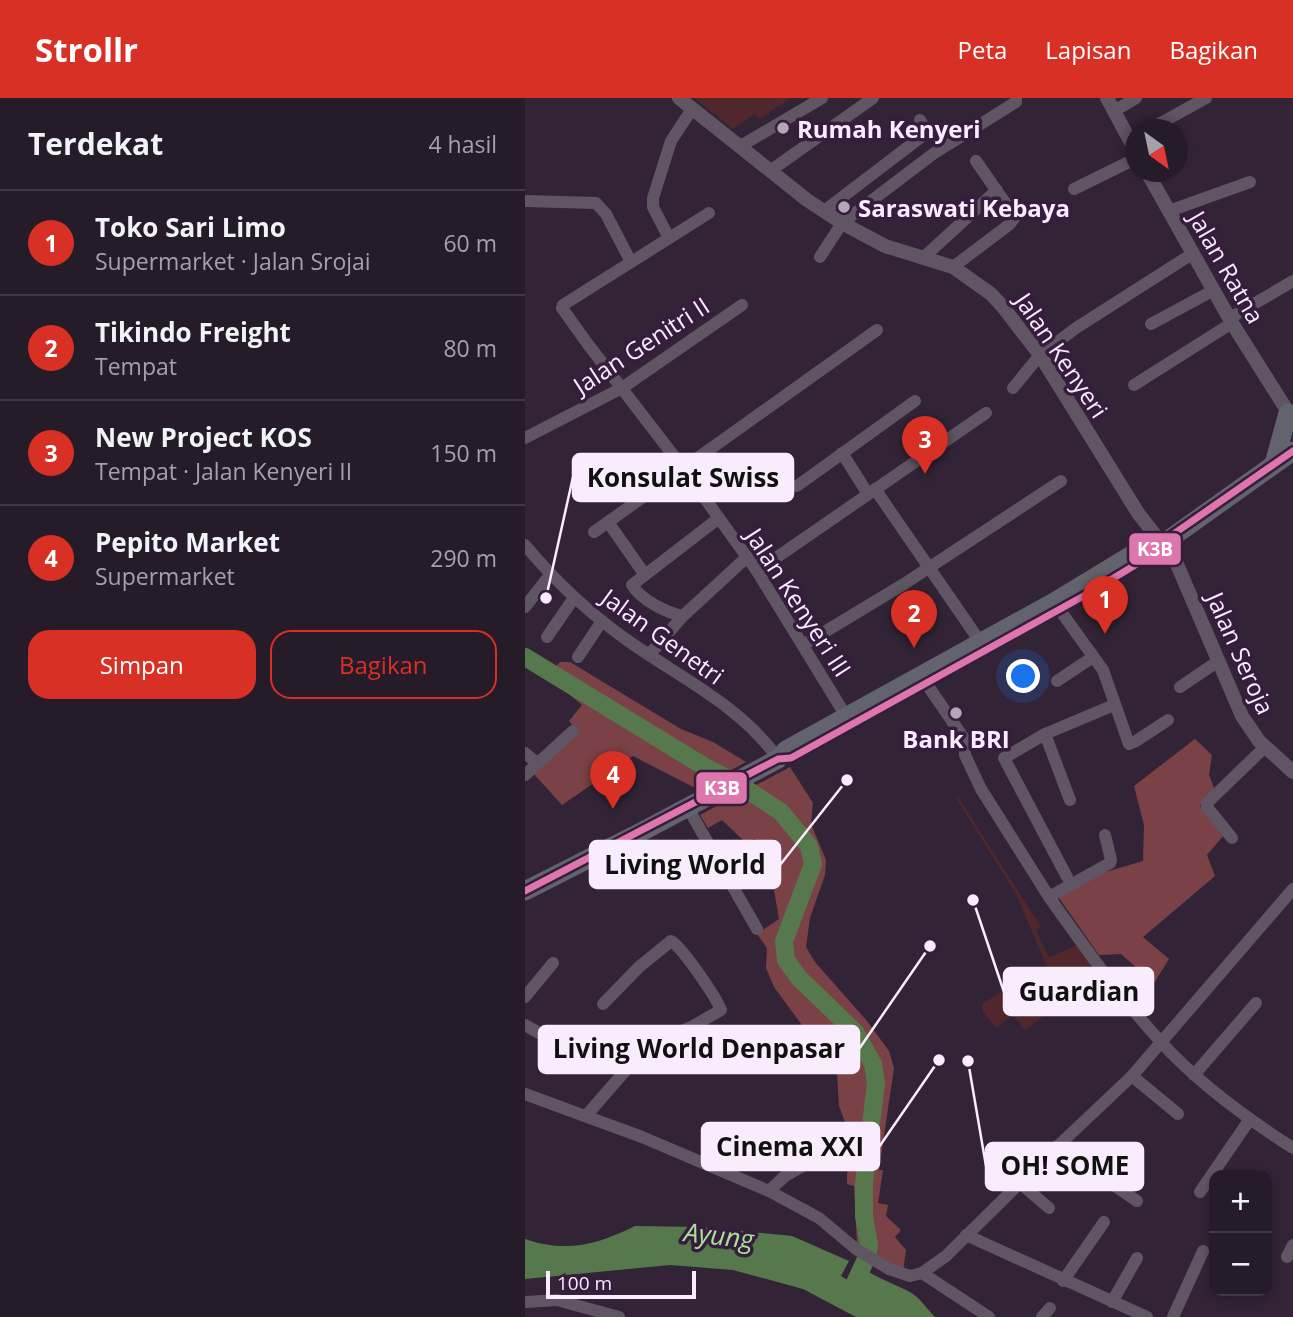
<!DOCTYPE html>
<html lang="id">
<head>
<meta charset="utf-8">
<style>
	:root { --surface:#261b28; --page:#2e2430; --text:#f1f3f6; --muted:#a4a1a8; --line:#423945; --accent:#d93025 }
	body { margin:0; font-family:"Open Sans",sans-serif; background:var(--page); color:var(--text) }
	.controls { position:absolute; right:21px; bottom:21px; display:grid; overflow:hidden; border-radius:14px; box-shadow:0 4px 10px #0003 }
	.controls button { width:63px; height:63px; display:grid; place-items:center; padding:0; border:0; border-bottom:2px solid var(--line); background:var(--surface); color:var(--text); font:35px sans-serif }
	.compass { position:absolute; left:600px; top:21px; width:63px; height:63px; border-radius:50%; background:var(--surface); box-shadow:0 4px 10px #0003; rotate:147deg }
	.scale { position:absolute; left:21px; bottom:18px; width:150px; box-sizing:border-box; padding-left:7px; border:4px solid #f9ecfd; border-top:0; font-size:19px; line-height:24px; white-space:nowrap; color:#f9ecfd; -webkit-text-stroke:5px #361d3d; paint-order:stroke }
	.you { position:absolute; left:499px; top:579px; width:24px; height:24px; margin:-18px; border:5px solid #fff; border-radius:50%; background:#1a73e8; box-shadow:0 0 0 10px #1a73e833 }
	.badge { display:grid; place-items:center; width:46px; height:46px; border-radius:50%; background:var(--accent); color:#fff; font-size:23px; font-weight:700 }
	.pin { position:absolute; translate:-50% -58px; filter:drop-shadow(0 2px 4px #0008) }
	.pin::after { content:''; position:absolute; top:37px; width:24px; height:21px; background:inherit; clip-path:polygon(0 0,100% 0,50% 100%) }
	.list { margin:0; padding:0; list-style:none }
	h2 { display:flex; justify-content:space-between; align-items:center; height:91px; margin:0; padding:0 28px; font-size:30px }
	h2 small { font-size:23px; font-weight:400; color:var(--muted) }
	.list li { display:grid; grid-template-columns:46px 1fr auto; gap:21px; align-items:center; box-sizing:border-box; height:105px; padding:0 28px; border-top:2px solid var(--line) }
	.list b { display:block; font-size:26px; white-space:nowrap }
	.list p { margin:0; font-size:23px; white-space:nowrap; color:var(--muted) }
	.list em { font-size:23px; font-style:normal; color:var(--muted) }
	.actions { display:flex; gap:14px; padding:21px 28px }
	.actions a { flex:1; padding:16px 0; border:2px solid var(--accent); border-radius:21px; text-align:center; font-size:24px; color:var(--accent) }
	.actions .main { background:var(--accent); color:#fff }
	.map { position:relative; flex:none; width:768px; height:1219px; overflow:hidden }
	header { display:flex; align-items:center; gap:42px; box-sizing:border-box; height:98px; padding:0 35px; background:var(--accent); color:#fff }
	header strong { font-size:33px }
	nav { display:flex; gap:38px; margin-inline-start:auto; font-size:24px }
	main { display:flex }
	aside { flex:1; background:var(--surface) }
	.map>svg:first-child { display:block }
	.green { fill:#4f272c }
	.forest { fill:#7a4246 }
	.water { fill:#57784d }
	.lines { fill:none; stroke-linecap:round; stroke-linejoin:round }
	.river { stroke:#57784d; stroke-width:18 }
	.minor { stroke:#605562; stroke-width:12 }
	.tertiary { stroke:#605562; stroke-width:14 }
	.trunk { stroke:#62636d; stroke-width:19 }
	.bus-1-casing { stroke:#361d3d; stroke-width:12 }
	.bus-1 { stroke:#dc76ad; stroke-width:7 }
	.poi-dot { fill:#b3a6b7; stroke:#361d3d; stroke-width:2.5 }
	.labels { text-anchor:middle; dominant-baseline:central; stroke-width:7; stroke-linejoin:round; paint-order:stroke }
	.poi-label { font-size:24px; font-weight:bold; fill:#f9ecfd; stroke:#361d3d; text-anchor:start }
	.street-label { font-size:24px; fill:#f9ecfd; stroke:#361d3d }
	.water-label { font-size:26px; font-style:italic; fill:#aae298; stroke:#361d3d }
	.leader { fill:none; stroke:#f9ecfd; stroke-width:2.5 }
	.callout-dot { fill:#f9ecfd; stroke:#361d3d; stroke-width:2.5 }
	.callout { fill:#f9ecfd; stroke:#f9ecfd; stroke-width:2.5 }
	.callout-label { font-size:26px; text-anchor:middle; font-weight:bold; fill:#111 }
	.line-badge { stroke:#361d3d; stroke-width:2.5 }
	.badge-label { font-size:19px; text-anchor:middle; font-weight:bold; fill:#fff }
</style>
</head>
<body>
<header>
<strong>Strollr</strong>
<nav><a>Peta</a><a>Lapisan</a><a>Bagikan</a></nav>
</header>
<main>
<aside>
<h2>Terdekat<small>4 hasil</small></h2>
<ul class="list">
<li><span class="badge">1</span><div><b>Toko Sari Limo</b><p>Supermarket · Jalan Srojai</p></div><em>60 m</em></li>
<li><span class="badge">2</span><div><b>Tikindo Freight</b><p>Tempat</p></div><em>80 m</em></li>
<li><span class="badge">3</span><div><b>New Project KOS</b><p>Tempat · Jalan Kenyeri II</p></div><em>150 m</em></li>
<li><span class="badge">4</span><div><b>Pepito Market</b><p>Supermarket</p></div><em>290 m</em></li>
</ul>
<div class="actions"><a class="main">Simpan</a><a>Bagikan</a></div>
</aside>
<div class="map">
<svg width="768" height="1219" viewBox="0 0 768 1219">
	<rect width="100%" height="100%" fill="#322436"/>
	<g class="green">
		<polygon points="169,0 266,0 234,21 230,16 208,31"/>
		<polygon points="433,699 516,829 511,832 524,859 555,846 568,868 541,874 543,877 534,883 540,894 532,901 533,906 500,933 488,917 471,930 458,914 457,906 504,876 523,871 491,796 431,700"/>
	</g>
	<g class="forest">
		<polygon points="35,564 45,564 156,631 188,644 221,664 172,691 108,658 37,707 8,675 53,634 44,623 57,607 22,578"/>
		<polygon points="670,641 687,657 684,677 689,690 675,708 698,738 682,757 690,778 618,839 644,861 629,885 596,856 574,857 534,800 574,776 618,763 619,727 609,688"/>
		<polygon points="265,669 288,705 286,726 301,762 300,777 285,820 281,849 290,864 342,923 364,953 369,970 354,1072 358,1072 353,1105 363,1107 361,1118 376,1132 370,1139 381,1152 378,1174 332,1146 329,1088 322,1086 323,1032 314,1008 312,975 249,889 241,870 242,850 232,836 254,821 244,763 230,741 220,744 197,722 183,730 175,717"/>
	</g>
	<path class="water" d="M110,1128L175,1129L267,1138L324,1163L316,1178L324,1183L333,1167C349,1179 365,1184 383,1193C395,1199 401,1210 410,1219H331L278,1191L208,1172L145,1167L0,1181V1141C41,1155 72,1147 110,1128Z"/>
	<g class="lines">
		<polyline class="river" points="0,559 180,669 215,687 256,714 284,748 288,766 259,843 261,862 274,880 330,934 348,966 351,985 339,1085 339,1118 344,1147 342,1159 328,1189"/>
		<g class="minor">
			<polyline points="589,13 611,0"/>
			<polyline points="623,32 681,0"/>
			<polyline points="214,49 297,0"/>
			<polyline points="245,73 348,0"/>
			<polyline points="549,91 610,61"/>
			<polyline points="0,103 71,105 81,116 106,164"/>
			<polyline points="299,113 400,36 402,34 395,22"/>
			<polyline points="644,113 725,84"/>
			<polyline points="184,115 38,207 37,210 62,245 158,370 232,473 324,623"/>
			<polyline points="144,140 128,109 128,100 146,43 167,11"/>
			<polyline points="295,159 317,125 408,56 491,4 491,0"/>
			<polyline points="398,160 472,92"/>
			<polyline points="428,169 485,126 490,119 451,63"/>
			<polyline points="705,220 768,183"/>
			<polyline points="626,226 689,192"/>
			<polyline points="609,287 707,225"/>
			<polyline points="488,290 515,257 551,230 667,156"/>
			<polyline points="0,340 97,290 217,207"/>
			<polyline points="317,355 343,396"/>
			<polyline points="272,388 390,303"/>
			<polyline points="350,391 456,545"/>
			<path d="M194,420L107,487C116,502 142,515 158,518L222,459"/>
			<polyline points="83,424 120,477"/>
			<polyline points="69,434 352,232"/>
			<path d="M0,447C30,483 64,515 102,542C152,578 217,608 253,661"/>
			<polyline points="232,473 461,315"/>
			<polyline points="529,504 578,572 604,646 611,643 643,622"/>
			<polyline points="0,509 25,477"/>
			<polyline points="22,539 49,500"/>
			<polyline points="278,547 379,486 536,383"/>
			<polyline points="124,557 157,519"/>
			<polyline points="53,559 77,523"/>
			<polyline points="532,583 568,559"/>
			<polyline points="401,585 440,642 440,657 456,691 524,799"/>
			<polyline points="655,589 692,564"/>
			<polyline points="520,636 545,702"/>
			<polyline points="0,655 12,665"/>
			<polyline points="0,677 48,633"/>
			<polyline points="163,710 232,831"/>
			<path d="M580,737L586,762L585,765L524,799C559,848 594,898 635,943C673,985 721,1020 768,1050"/>
			<polyline points="707,740 682,709 682,705 740,649"/>
			<polyline points="542,779 479,660 520,636 589,607"/>
			<polyline points="0,899 28,865"/>
			<polyline points="0,927 25,941"/>
			<polyline points="669,977 731,905"/>
			<polyline points="607,978 653,1016"/>
			<polyline points="0,996 117,1039 244,1093 294,1120 331,1151 364,1171 385,1178 397,1175 421,1158 517,1063 607,978 768,791"/>
			<path d="M61,1018L120,950L168,928L196,912C191,899 157,849 146,843L114,869L78,906"/>
			<polyline points="532,1048 612,1103"/>
			<polyline points="495,1085 524,1110"/>
			<polyline points="244,1093 260,1078 322,1043"/>
			<polyline points="675,1094 725,1021"/>
			<polyline points="441,1137 622,1219"/>
			<polyline points="762,1159 768,1147"/>
			<polyline points="397,1175 464,1219"/>
			<polyline points="538,1183 579,1124"/>
			<polyline points="0,1204 32,1202 94,1219"/>
			<polyline points="587,1204 612,1160"/>
			<polyline points="517,1219 525,1210"/>
			<polyline points="648,1219 678,1153"/>
		</g>
		<g class="tertiary">
			<polyline points="154,0 282,102 317,125 360,148 428,169 466,196 478,209 515,257 613,415 651,464 717,618 734,643 768,674"/>
			<polyline points="582,0 610,52"/>
			<polyline points="622,74 707,225 768,322"/>
		</g>
		<g class="trunk">
			<polyline points="749,366 763,315"/>
			<polyline points="629,452 768,353"/>
			<polyline points="0,793 120,732 253,661 261,652 529,504 618,450 637,444"/>
		</g>
		<g class="bus-1-casing">
			<polyline id="bus-1" points="0,793 253,661 266,660 564,495 620,461 637,444 768,353"/>
		</g>
		<use href="#bus-1" class="bus-1"/>
	</g>
	<g class="poi-dot">
		<circle cx="258" cy="30" r="7"/>
		<circle cx="319" cy="109" r="7"/>
		<circle cx="431" cy="615" r="7"/>
	</g>
	<g class="labels">
		<g class="poi-label">
			<text x="272" y="30">Rumah Kenyeri</text>
			<text x="333" y="109">Saraswati Kebaya</text>
			<text x="431" y="640" text-anchor="middle">Bank BRI</text>
		</g>
		<g class="street-label">
			<text transform="translate(702 169) rotate(60)">Jalan Ratna</text>
			<text transform="translate(116 247) rotate(-33)">Jalan Genitri II</text>
			<text transform="translate(537 257) rotate(56)">Jalan Kenyeri</text>
			<text transform="translate(274 504) rotate(57)">Jalan Kenyeri III</text>
			<text transform="translate(138 538) rotate(36)">Jalan Genetri</text>
			<text transform="translate(716 555) rotate(66)">Jalan Seroja</text>
		</g>
		<g class="water-label">
			<text transform="translate(194 1137) rotate(6)">Ayung</text>
		</g>
	</g>
	<path class="leader" d="M21 500L48 379M322 682L255 767M448 802L479 894M405 848L334 951M414 962L354 1049M443 963L461 1068"/>
	<g class="callout-dot">
		<circle cx="21" cy="500" r="7"/>
		<circle cx="322" cy="682" r="7"/>
		<circle cx="448" cy="802" r="7"/>
		<circle cx="405" cy="848" r="7"/>
		<circle cx="414" cy="962" r="7"/>
		<circle cx="443" cy="963" r="7"/>
	</g>
	<g class="callout">
		<rect x="48" y="356" width="220" height="47" rx="7"/>
		<rect x="65" y="743" width="190" height="47" rx="7"/>
		<rect x="479" y="870" width="149" height="47" rx="7"/>
		<rect x="14" y="928" width="320" height="47" rx="7"/>
		<rect x="177" y="1025" width="177" height="47" rx="7"/>
		<rect x="461" y="1045" width="157" height="47" rx="7"/>
	</g>
	<g class="callout-label">
		<text x="158" y="389">Konsulat Swiss</text>
		<text x="160" y="776">Living World</text>
		<text x="554" y="903">Guardian</text>
		<text x="174" y="960">Living World Denpasar</text>
		<text x="265" y="1058">Cinema XXI</text>
		<text x="540" y="1077">OH! SOME</text>
	</g>
	<g class="line-badge">
		<rect x="603" y="434" width="54" height="34" rx="7" fill="#dc76ad"/>
		<rect x="170" y="673" width="53" height="34" rx="7" fill="#dc76ad"/>
	</g>
	<g class="badge-label">
		<text x="630" y="458">K3B</text>
		<text x="197" y="697">K3B</text>
	</g>
</svg>
<div class="controls">
<button>+</button>
<button>−</button>
</div>
<svg class="compass" viewBox="-18 -18 36 36"><path d="M0-13l5 13h-10z" fill="#e53935"/><path d="M0 13l5-13h-10z" fill="#a4a1a8"/></svg>
<div class="scale">100 m</div>
<div class="you"></div>
<div class="pin badge" style="left:580px;top:536px">1</div>
<div class="pin badge" style="left:389px;top:550px">2</div>
<div class="pin badge" style="left:400px;top:376px">3</div>
<div class="pin badge" style="left:88px;top:711px">4</div>
</div>
</main>
</body>
</html>
